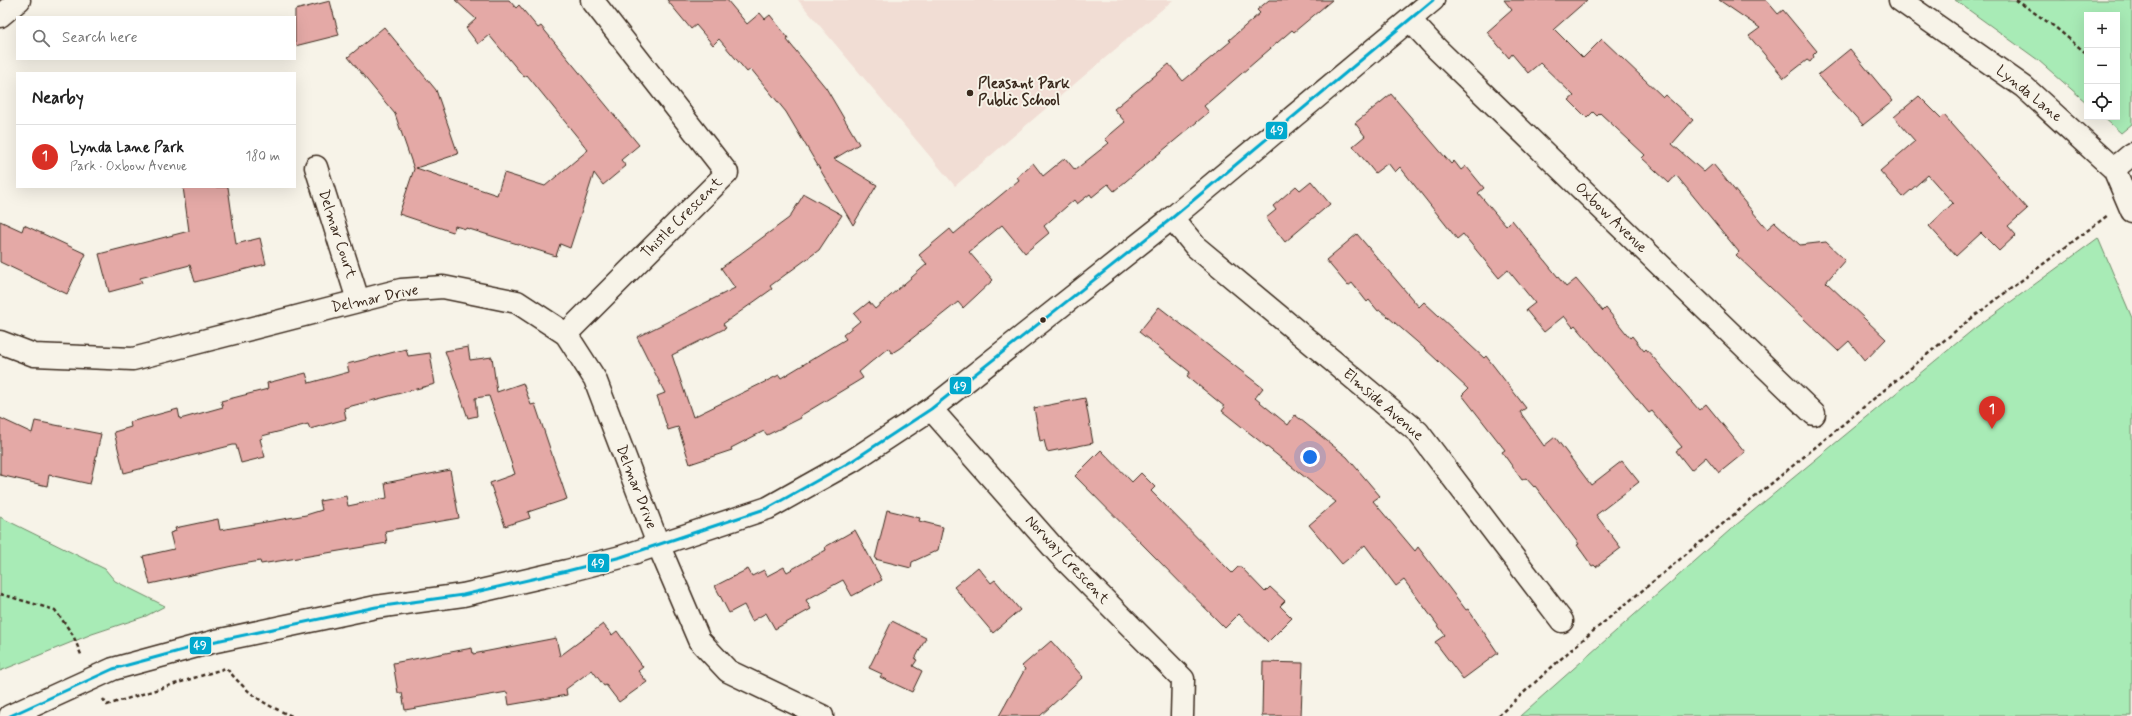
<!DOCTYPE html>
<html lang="en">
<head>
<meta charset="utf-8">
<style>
	:root { --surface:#fff; --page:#f6f6f6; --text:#222; --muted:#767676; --line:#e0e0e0; --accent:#d93025 }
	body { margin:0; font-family:Mynerve,sans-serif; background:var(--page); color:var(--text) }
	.controls { position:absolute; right:12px; top:12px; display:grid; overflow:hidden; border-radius:0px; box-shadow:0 4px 16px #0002 }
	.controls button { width:36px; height:36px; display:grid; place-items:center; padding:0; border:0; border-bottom:1px solid var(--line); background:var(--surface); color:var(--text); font:20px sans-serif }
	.you { position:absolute; left:1310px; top:457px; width:14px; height:14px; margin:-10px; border:3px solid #fff; border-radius:50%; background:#1a73e8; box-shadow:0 0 0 6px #1a73e833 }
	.badge { display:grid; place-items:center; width:26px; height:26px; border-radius:50%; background:var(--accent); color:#fff; font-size:13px; font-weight:700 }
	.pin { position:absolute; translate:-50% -33px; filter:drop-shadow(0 1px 2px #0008) }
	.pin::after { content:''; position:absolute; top:21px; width:14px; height:12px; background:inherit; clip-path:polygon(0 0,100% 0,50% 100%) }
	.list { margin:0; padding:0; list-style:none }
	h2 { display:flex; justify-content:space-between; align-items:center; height:52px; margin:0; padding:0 16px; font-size:17px }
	h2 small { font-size:13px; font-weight:400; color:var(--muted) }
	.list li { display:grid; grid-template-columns:26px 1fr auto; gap:12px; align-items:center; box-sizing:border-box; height:64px; padding:0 16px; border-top:1px solid var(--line) }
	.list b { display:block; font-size:15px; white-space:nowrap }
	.list p { margin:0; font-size:13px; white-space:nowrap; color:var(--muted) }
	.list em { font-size:13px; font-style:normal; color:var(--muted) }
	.icon { flex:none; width:22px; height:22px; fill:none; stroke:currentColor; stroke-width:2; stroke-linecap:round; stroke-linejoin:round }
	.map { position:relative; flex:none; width:2132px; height:716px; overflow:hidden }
	.search { position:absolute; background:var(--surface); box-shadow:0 4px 16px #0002; left:16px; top:16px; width:280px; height:44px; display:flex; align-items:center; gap:10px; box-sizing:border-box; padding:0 14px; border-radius:0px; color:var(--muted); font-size:15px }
	.panel { position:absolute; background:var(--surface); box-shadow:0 4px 16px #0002; left:16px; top:72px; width:280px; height:116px; border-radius:0px }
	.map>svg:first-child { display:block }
	.built { fill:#f1ddd4 }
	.green { fill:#a8ebb6; stroke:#728a6a }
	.building { fill:#e4a9a6; stroke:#3b2a1e }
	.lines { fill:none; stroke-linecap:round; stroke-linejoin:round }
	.street-casing { stroke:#3b2a1e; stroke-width:25 }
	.secondary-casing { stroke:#3b2a1e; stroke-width:25 }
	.path { stroke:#3b2a1e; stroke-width:2.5; stroke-dasharray:4 3; stroke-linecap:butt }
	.street { stroke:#f7f3e8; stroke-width:22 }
	.secondary { stroke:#f7f3e8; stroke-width:22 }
	.bus-1-casing { stroke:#f7f3e8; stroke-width:6 }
	.bus-1 { stroke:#00a9ce; stroke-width:3 }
	.poi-dot { fill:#3b2a1e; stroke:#f7f3e8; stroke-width:1.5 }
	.labels { text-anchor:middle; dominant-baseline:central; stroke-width:4; stroke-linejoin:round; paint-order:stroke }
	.poi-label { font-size:15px; font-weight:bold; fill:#3b2a1e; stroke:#f7f3e8; text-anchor:start }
	.street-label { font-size:15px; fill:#3b2a1e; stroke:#f7f3e8 }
	.line-badge { stroke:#f7f3e8; stroke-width:1.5 }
	.badge-label { font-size:11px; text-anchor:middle; font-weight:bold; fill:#fff }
</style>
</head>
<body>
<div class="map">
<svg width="2132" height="716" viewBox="0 0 2132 716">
	<rect width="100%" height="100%" fill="#f7f3e8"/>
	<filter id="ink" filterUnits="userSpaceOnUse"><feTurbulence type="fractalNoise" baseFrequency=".025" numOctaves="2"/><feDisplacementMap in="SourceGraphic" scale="8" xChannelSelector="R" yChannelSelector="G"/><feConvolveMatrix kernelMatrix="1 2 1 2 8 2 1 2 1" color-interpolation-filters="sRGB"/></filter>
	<g filter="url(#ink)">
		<polygon class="built" points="798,0 1173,0 955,186"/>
		<g class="green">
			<polygon points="1955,0 2132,0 2132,124 2121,133 2103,117 2117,117 2117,15 2087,15 2087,103 2038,60"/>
			<polygon points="2098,238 2132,318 2132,716 1520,716 1730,530 1975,328"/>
			<polygon points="0,517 105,569 115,581 165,606 146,616 92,634 0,671"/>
		</g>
		<g class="building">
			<polygon points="455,0 509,0 516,8 519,5 538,28 541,26 639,145 621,160 626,166 603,185 594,173 570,248 560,244 556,256 466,228 466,229 455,226 453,232 399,214 414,169 395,114 348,57 384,27 436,90 458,154 416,168 497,195 504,173 545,186 588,150 527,75 524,77 489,35 478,44 466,28 476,19"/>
			<polygon points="667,0 727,0 747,24 760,13 765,19 770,15 788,38 787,40 826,88 859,144 834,159 877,185 853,225 786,112 751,69 747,72 719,39 713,45 696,25 691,29"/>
			<polygon points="1269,0 1332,0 1294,32 1292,30 1204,106 1209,112 1114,191 1108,184 1092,197 1090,194 1077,204 1074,200 1044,226 1049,233 1025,253 1002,225 969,252 993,280 963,308 958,302 900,348 892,353 888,348 859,372 863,378 800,416 801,418 767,435 764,431 731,448 732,450 690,464 678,427 668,430 657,396 665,393 637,337 735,288 721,268 789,218 804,194 842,215 819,250 770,286 772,289 723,324 726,328 672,355 693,417 779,375 781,378 846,339 843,335 860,321 854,314 869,302 875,309 927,264 919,255 950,229 954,234 1019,180 1017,177 1033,163 1043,176 1065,158 1075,170 1109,143 1105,139 1125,122 1114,109 1169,64 1183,81 1231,41 1229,40 1260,13 1257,10"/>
			<polygon points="1504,0 1587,0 1554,29 1583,58 1602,39 1663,97 1665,95 1693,120 1672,144 1704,172 1713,164 1767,229 1775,222 1800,245 1826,242 1845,260 1826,282 1886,339 1865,361 1849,341 1838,351 1736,255 1739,252 1676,175 1669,183 1642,158 1645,155 1600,113 1597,116 1593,112 1587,118 1569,100 1574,96 1540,63 1528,73 1512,54 1509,58 1487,32 1512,10"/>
			<polygon points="1719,0 1766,0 1778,14 1783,10 1817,51 1813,55 1814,57 1810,62 1807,60 1784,78 1749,36 1760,28"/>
			<polygon points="330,1 339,35 295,46 295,10"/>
			<polygon points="1850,49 1893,101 1863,125 1818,75"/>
			<polygon points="1391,94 1451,164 1454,161 1461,170 1466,166 1484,188 1478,193 1506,226 1512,220 1566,287 1576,279 1603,311 1606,308 1630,338 1632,336 1644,351 1646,349 1699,410 1706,404 1745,452 1719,473 1706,457 1691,470 1676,451 1682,447 1652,411 1649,413 1575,325 1573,327 1564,316 1544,332 1526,310 1535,303 1508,270 1499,278 1463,234 1457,239 1400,167 1395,172 1388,163 1375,173 1353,146 1365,136 1355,123"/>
			<polygon points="1919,96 1941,118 1944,115 2027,209 2008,226 2016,235 1999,251 1981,233 1956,256 1929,226 1953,203 1928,175 1903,197 1880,171 1915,141 1894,117"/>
			<polygon points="1311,181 1330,204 1285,242 1266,218 1276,210 1273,206 1296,186 1300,190"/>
			<polygon points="183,187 228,187 236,244 260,238 266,264 195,282 190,265 140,278 142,283 109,292 99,254 189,231"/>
			<polygon points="0,221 22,231 24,225 86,254 67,294 0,262"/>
			<polygon points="1357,234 1419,307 1424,302 1484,358 1486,356 1526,408 1520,412 1544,446 1555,437 1591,485 1622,461 1639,482 1596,515 1621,548 1596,567 1594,565 1592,566 1577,545 1579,544 1535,486 1534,487 1526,478 1522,480 1502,452 1505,450 1462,395 1468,389 1424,348 1380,310 1378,311 1369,300 1367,302 1352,283 1348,286 1326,260"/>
			<polygon points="1159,307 1263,388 1255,398 1288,425 1295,415 1347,457 1380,496 1373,501 1415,551 1418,547 1466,610 1468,609 1498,653 1463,679 1435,642 1445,635 1404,580 1396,586 1365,545 1342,564 1309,525 1336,502 1222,411 1225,407 1187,376 1190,372 1139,332"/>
			<polygon points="468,347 470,360 492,357 497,392 523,383 531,405 535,404 567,499 528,512 530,518 505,526 490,483 515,474 489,396 475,398 477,416 468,418 445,351"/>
			<polygon points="406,349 408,356 430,353 435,384 344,408 346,419 310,429 308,424 262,436 263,438 260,439 265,457 241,463 236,445 233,445 124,473 114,432 131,427 130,422 178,409 180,419 223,407 221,401 268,389 267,383 306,373 309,383 349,372 347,364"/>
			<polygon points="1085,398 1093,443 1047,452 1044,440 1040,441 1034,408"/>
			<polygon points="0,418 32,433 35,421 101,434 90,484 49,475 47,486 0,475"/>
			<polygon points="1101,450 1132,482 1141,473 1155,487 1151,491 1232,573 1238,567 1241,567 1265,592 1270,587 1285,601 1280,606 1292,618 1268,642 1239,614 1225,628 1075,476"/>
			<polygon points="450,470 459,518 385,531 387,543 261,564 260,561 237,565 150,584 143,556 174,549 170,533 176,531 175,528 218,519 220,530 306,515 322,510 320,501 346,496 348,506 387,498 385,483"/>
			<polygon points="887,510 920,518 919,521 943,527 938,550 912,562 911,568 875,559"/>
			<polygon points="855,530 882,580 852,596 843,580 806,600 811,609 775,629 766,613 752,621 744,605 729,613 715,586 748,569 752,576 764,570 767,576 784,567 787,572 826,550 825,547"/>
			<polygon points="978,567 991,583 995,580 1020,610 993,633 954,587"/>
			<polygon points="892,621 926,638 915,659 917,660 913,666 922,671 912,692 880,677 882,674 869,668"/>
			<polygon points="603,624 612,635 617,631 643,667 638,671 647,682 619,702 606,685 604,686 592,670 566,689 567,695 509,705 507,692 405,710 402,693 398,693 393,663 472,648 473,654 556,638 560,656"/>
			<polygon points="1051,641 1083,677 1040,716 999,716 1025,669 1022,666"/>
			<polygon points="1263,662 1303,663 1301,716 1262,716"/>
		</g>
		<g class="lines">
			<g class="street-casing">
				<g id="street">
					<polyline points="1900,0 2024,87 2114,169 2132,211"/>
					<polyline points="0,16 19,0"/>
					<polyline points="1410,20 1436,48 1814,414"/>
					<polyline points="316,167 358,300"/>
					<polyline points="2114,169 2132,154"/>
					<polyline points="1172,218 1196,247 1418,432 1562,621"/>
					<polyline points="566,334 727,173 592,0"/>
					<polyline points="0,342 34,355 133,359 401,290 443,287 517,302 566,334 595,379 658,544 699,640 728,671 822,716"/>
					<polyline points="931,409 1059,554 1183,679 1182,716"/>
				</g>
			</g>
			<g class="secondary-casing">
				<polyline id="secondary" points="10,716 113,669 216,641 305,622 376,607 463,595 567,571 621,557 768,508 852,461 931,409 1172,218 1433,0"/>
			</g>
			<g class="path">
				<polyline points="2016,0 2055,27 2087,54"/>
				<polyline points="0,594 55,610 73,635 82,657"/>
				<path d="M103,699L107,705L226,668C248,693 260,703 292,716"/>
				<polyline points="1498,716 1574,647 1964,324 2108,215"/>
			</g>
			<use href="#street" class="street"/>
			<use href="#secondary" class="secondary"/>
			<g class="bus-1-casing">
				<polyline id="bus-1" points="10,716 113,669 216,641 376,607 463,595 567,571 621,557 768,508 852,461 931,409 1172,218 1433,0"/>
			</g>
			<use href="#bus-1" class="bus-1"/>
		</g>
	</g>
	<g class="poi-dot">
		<circle cx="970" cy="93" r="4"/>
		<circle cx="1043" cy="320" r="3.5"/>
	</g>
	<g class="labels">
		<g class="poi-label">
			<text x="978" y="84">Pleasant Park<tspan x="978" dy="17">Public School</tspan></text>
		</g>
		<g class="street-label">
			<text transform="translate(2029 94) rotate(39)">Lynda Lane</text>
			<text transform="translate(682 218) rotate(-45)">Thistle Crescent</text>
			<text transform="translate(1611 218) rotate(44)">Oxbow Avenue</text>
			<text transform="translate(337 234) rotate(72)">Delmar Court</text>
			<text transform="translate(375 299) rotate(-12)">Delmar Drive</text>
			<text transform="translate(1383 405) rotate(41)">Elmside Avenue</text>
			<text transform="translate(636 487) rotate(69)">Delmar Drive</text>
			<text transform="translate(1067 560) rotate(47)">Norway Crescent</text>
		</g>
	</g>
	<g class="line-badge">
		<rect x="1265" y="121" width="23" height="19" rx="4" fill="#00a9ce"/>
		<rect x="949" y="376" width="23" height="19" rx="4" fill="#00a9ce"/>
		<rect x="587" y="553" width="23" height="20" rx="4" fill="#00a9ce"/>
		<rect x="189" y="636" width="23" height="19" rx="4" fill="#00a9ce"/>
	</g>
	<g class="badge-label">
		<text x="1277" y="134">49</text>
		<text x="960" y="390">49</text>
		<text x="598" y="567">49</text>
		<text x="200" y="649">49</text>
	</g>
</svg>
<div class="controls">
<button>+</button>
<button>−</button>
<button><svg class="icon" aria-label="locate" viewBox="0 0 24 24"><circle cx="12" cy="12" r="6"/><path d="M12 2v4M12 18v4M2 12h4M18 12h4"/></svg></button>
</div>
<div class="you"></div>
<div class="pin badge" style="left:1992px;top:429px">1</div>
<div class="search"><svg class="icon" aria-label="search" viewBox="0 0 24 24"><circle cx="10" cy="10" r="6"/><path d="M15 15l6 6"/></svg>Search here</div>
<section class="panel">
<h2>Nearby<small></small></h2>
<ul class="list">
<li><span class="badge">1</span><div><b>Lynda Lane Park</b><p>Park · Oxbow Avenue</p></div><em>180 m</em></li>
</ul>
</section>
</div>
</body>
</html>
